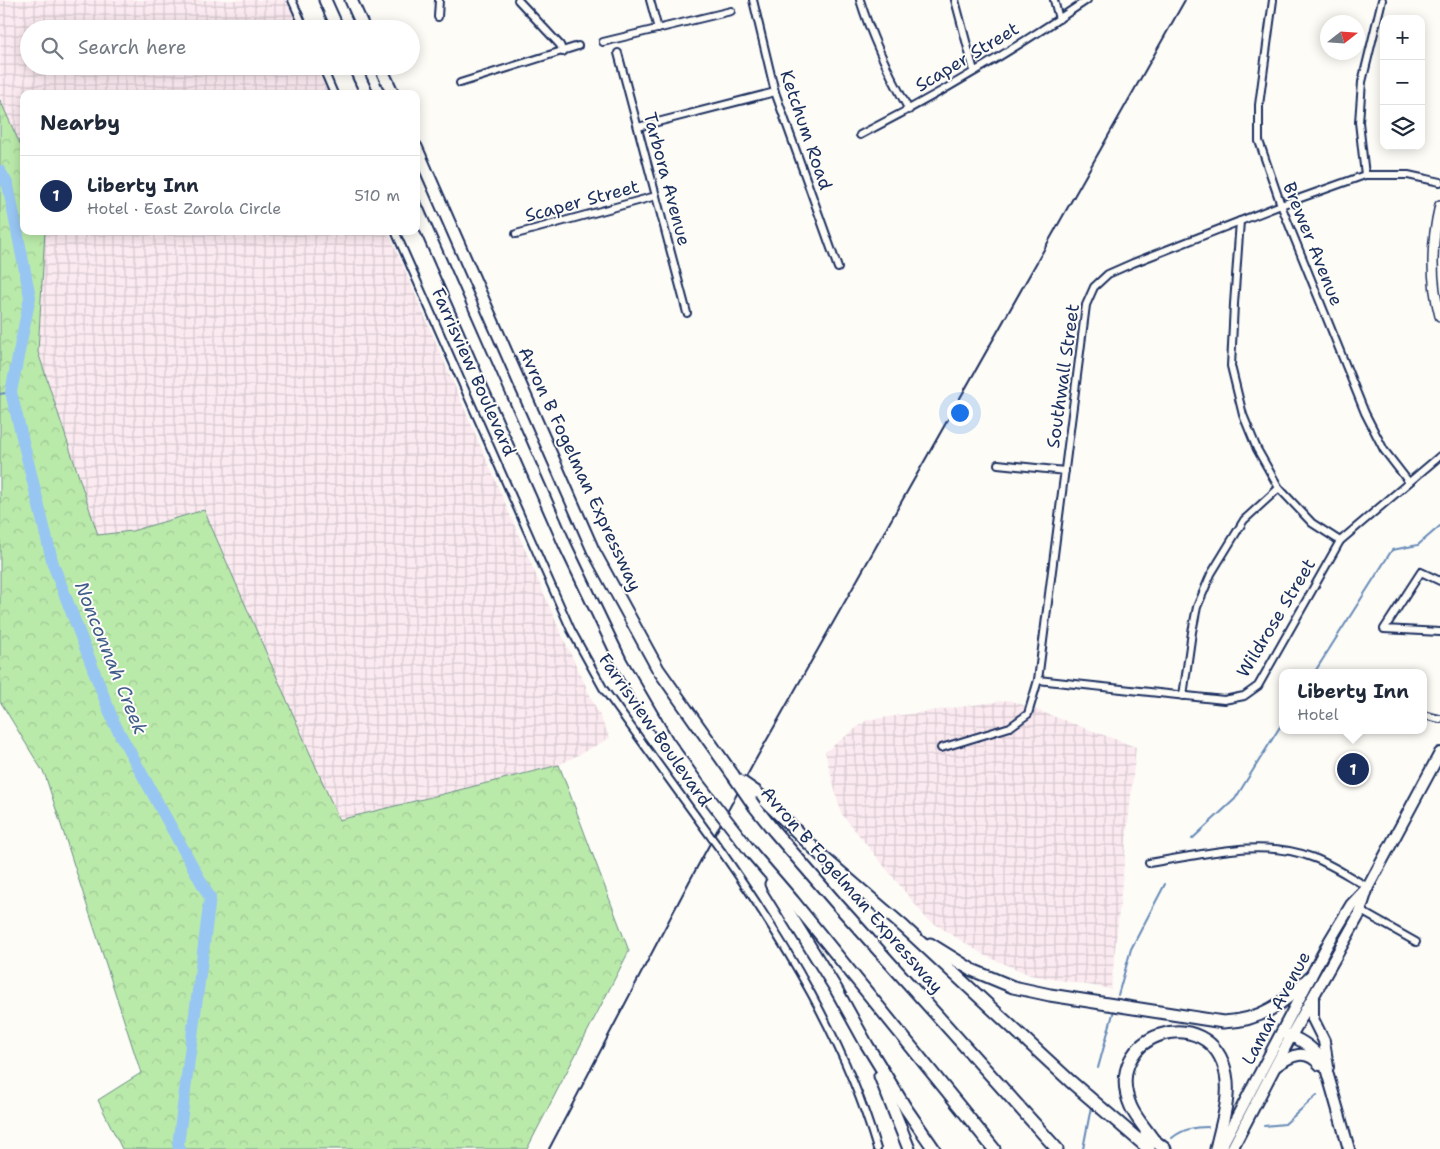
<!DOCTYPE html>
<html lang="en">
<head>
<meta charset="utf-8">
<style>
	:root { --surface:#fff; --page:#f6f6f7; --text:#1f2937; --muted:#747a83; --line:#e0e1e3; --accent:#1b2f5e }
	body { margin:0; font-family:"Shantell Sans",sans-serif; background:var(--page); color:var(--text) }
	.controls { position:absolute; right:15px; top:15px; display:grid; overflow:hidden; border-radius:10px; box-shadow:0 2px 12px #0003 }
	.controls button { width:45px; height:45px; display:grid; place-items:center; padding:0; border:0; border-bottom:1px solid var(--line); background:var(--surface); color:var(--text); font:25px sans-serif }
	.compass { position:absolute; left:1320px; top:15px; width:45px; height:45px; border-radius:50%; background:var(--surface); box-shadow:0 2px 12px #0003; rotate:73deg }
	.you { position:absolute; left:959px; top:412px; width:18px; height:18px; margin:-12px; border:4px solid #fff; border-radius:50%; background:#1a73e8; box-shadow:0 0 0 8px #1a73e833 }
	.badge { display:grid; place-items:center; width:32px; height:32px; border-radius:50%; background:var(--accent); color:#fff; font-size:16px; font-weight:700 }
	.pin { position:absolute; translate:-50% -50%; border:2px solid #fff; box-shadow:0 1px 5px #0006 }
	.popup { position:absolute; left:1279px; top:669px; width:148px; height:65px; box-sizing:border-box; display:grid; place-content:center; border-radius:10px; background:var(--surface); filter:drop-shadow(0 1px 4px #0005); font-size:16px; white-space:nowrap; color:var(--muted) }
	.popup b { font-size:19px; color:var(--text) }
	.popup::after { content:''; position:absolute; left:50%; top:100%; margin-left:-10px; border:10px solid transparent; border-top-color:var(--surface) }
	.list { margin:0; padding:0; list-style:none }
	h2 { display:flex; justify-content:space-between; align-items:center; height:65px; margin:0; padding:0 20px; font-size:21px }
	h2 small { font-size:16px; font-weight:400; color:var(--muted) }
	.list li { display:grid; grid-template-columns:32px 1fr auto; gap:15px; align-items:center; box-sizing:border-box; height:80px; padding:0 20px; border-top:1px solid var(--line) }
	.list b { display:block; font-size:19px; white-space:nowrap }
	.list p { margin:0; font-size:16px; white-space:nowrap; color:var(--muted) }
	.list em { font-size:16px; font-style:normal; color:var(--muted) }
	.icon { flex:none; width:28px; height:28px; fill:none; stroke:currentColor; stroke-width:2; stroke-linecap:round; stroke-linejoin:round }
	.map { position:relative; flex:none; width:1440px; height:1149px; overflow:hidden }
	.search { position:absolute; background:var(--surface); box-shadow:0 2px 12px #0003; left:20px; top:20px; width:400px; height:55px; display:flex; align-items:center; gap:12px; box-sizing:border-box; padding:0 18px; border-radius:28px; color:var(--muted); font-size:19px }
	.panel { position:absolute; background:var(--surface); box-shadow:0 2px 12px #0003; left:20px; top:90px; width:400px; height:145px; border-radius:10px }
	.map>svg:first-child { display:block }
	.industrial { fill:url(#industrial-grid) }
	.forest { fill:url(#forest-crowns); stroke:#6a8c84 }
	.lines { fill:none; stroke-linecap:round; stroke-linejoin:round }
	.stream { stroke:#668ab7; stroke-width:2 }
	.river { stroke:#98c6f3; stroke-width:12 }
	.street-casing { stroke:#1b2f5e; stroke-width:10 }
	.secondary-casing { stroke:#1b2f5e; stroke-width:12 }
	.primary-casing { stroke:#1b2f5e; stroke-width:14 }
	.highway-casing { stroke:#1b2f5e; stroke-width:15 }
	.street { stroke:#fdfcf7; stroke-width:6 }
	.secondary { stroke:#fdfcf7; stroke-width:9 }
	.primary { stroke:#fdfcf7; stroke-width:10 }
	.highway { stroke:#fdfcf7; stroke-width:11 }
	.rail { stroke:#1b2f5e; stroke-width:2 }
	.street-bridge-casing { stroke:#1b2f5e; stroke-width:10; stroke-linecap:butt }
	.highway-bridge-casing { stroke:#1b2f5e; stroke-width:15; stroke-linecap:butt }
	.street-bridge { stroke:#fdfcf7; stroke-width:6 }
	.highway-bridge { stroke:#fdfcf7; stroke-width:11 }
	.labels { text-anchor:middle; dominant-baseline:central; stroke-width:4; stroke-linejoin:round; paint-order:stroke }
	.street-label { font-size:18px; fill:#1b2f5e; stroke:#fdfcf7 }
	.water-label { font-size:19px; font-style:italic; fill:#405c8b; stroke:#fdfcf7 }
</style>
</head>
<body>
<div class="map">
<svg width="1440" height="1149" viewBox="0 0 1440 1149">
	<defs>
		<pattern id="industrial-grid" width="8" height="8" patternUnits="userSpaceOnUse" patternTransform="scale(1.25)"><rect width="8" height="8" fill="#fbeaf0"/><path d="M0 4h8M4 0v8" fill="none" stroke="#d7c9d0"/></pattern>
		<pattern id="forest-crowns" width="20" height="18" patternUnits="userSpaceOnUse" patternTransform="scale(1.25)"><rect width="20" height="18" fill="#baeaaa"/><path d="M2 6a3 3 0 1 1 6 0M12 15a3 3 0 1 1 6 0" fill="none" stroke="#9fc995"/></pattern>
	</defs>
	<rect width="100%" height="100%" fill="#fdfcf7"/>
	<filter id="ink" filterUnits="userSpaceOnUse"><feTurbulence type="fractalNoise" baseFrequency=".02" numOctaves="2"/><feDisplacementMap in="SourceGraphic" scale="10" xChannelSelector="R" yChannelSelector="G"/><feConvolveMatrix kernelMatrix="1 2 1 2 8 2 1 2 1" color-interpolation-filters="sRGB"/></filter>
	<g filter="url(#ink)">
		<g class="industrial">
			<polygon points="0,0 288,0 300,29 29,29 29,66 316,66 328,94 24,94 24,153 0,100"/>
			<polygon points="45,231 388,231 560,631 610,738 559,765 339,820 204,510 132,531 98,535 38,352"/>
			<polygon points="1009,700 1136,747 1111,989 1030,975 986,956 927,919 841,813 825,752 867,720"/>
		</g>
		<polygon class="forest" points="0,100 24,153 24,231 45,231 38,352 98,535 132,531 204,510 339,820 559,765 629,951 527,1149 122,1149 98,1100 141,1073 45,775 0,701"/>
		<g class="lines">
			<g class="stream">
				<polyline points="0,394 11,392"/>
				<polyline points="1314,673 1392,550 1418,545 1440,526"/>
				<polyline points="1192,839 1235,799 1283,722"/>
				<polyline points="1118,995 1131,949 1165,884"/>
				<polyline points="1098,1068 1114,1010"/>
				<polyline points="1264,1126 1285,1124 1317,1095"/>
				<path d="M1172,1138C1183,1129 1194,1127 1208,1127"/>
				<polyline points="1083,1149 1091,1107"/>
			</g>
			<polyline class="river" points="0,171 8,185 30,297 11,392 53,564 114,723 210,898 178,1145 180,1149"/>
			<g class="street-casing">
				<g id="street">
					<polyline points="292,0 305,29"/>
					<polyline points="518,0 560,45 563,52"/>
					<polyline points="650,0 658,29"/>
					<polyline points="753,0 775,92 838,268"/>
					<path d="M860,0C872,39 889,74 909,110"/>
					<polyline points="955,0 974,71"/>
					<polyline points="1054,0 1059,19"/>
					<polyline points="1273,0 1259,105 1259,141 1281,205 1365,413 1384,450 1408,481"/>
					<polyline points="438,17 439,0"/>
					<polyline points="603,42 731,11"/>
					<polyline points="618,53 687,313"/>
					<polyline points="322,66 334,94"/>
					<polyline points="460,83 578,46"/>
					<polyline points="638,127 775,92"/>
					<path d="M860,135C938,95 1015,49 1087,0"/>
					<polyline points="1365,175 1359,122 1362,82 1382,0"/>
					<polyline points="1240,221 1234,304 1231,366 1243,415 1257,449 1279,488 1312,523 1340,541"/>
					<polyline points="395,231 571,630 603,688 695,815"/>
					<polyline points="516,234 656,196"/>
					<polyline points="998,464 1065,471"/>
					<polyline points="1440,581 1421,572 1384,629 1440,632"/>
					<polyline points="1038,680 1224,700 1244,696 1258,686 1340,541 1440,456"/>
					<polyline points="1183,696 1192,632 1197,607 1211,574 1244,520 1279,488"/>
					<polyline points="1423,715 1440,719"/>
					<polyline points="941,748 1010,727 1028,714 1038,680 1086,305 1094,287 1108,274 1133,263 1281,205 1365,175 1408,175 1440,182"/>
					<path d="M722,852C786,943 845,1041 877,1149"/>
					<path d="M1149,863C1203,855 1261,837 1314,858C1333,865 1351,878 1368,887"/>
					<polyline points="1361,911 1416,942"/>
				</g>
			</g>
			<g class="secondary-casing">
				<path id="secondary" d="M1440,205C1431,243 1430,279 1440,316"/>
			</g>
			<g class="primary-casing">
				<g id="primary">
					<polyline points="1313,1000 1313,1019 1324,1041 1328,1067"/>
					<path d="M1286,1034C1302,1040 1317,1050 1325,1065L1349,1149"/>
					<path d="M1276,1066C1291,1055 1306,1048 1320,1065"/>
					<polyline points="1220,1149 1330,940 1351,905 1366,889"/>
					<polyline points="1232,1149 1291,1036 1359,915 1368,887 1440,753"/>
				</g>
			</g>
			<g class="highway-casing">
				<g id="highway">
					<polyline points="325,0 338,29"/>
					<polyline points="351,0 364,29"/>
					<polyline points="354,66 367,94"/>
					<polyline points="380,66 393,94"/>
					<polyline points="416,147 593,550 658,669 733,775"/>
					<polyline points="416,206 565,545 621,662 667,741 695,780"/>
					<polyline points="756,792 825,859 904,927 1070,1081 1149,1149"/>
					<polyline points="755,807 774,831 837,904 1057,1149"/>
					<polyline points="751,852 793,901 994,1149"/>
					<polyline points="771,884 836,989 867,1045 905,1107 934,1149"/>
					<path d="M930,944L972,970L1013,987L1050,995L1223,1022C1261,1021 1284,1003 1310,977"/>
					<polyline points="880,1076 909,1149"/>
					<polyline points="1146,1134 1165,1149"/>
					<path d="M1152,1138C1145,1128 1136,1118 1131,1107C1099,1033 1211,999 1226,1074C1231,1099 1221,1125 1216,1149"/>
				</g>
			</g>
			<use href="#street" class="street"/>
			<use href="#secondary" class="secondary"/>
			<use href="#primary" class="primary"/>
			<use href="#highway" class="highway"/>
			<polyline class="rail" points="549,1149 689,882 756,759 1185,0"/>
			<g class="street-bridge-casing">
				<polyline id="street-bridge" points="695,815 722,852"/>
			</g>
			<g class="highway-bridge-casing">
				<g id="highway-bridge">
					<polyline points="733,775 755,807"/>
					<polyline points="695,780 751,852"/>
					<polyline points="740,781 756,792"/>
				</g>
			</g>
			<use href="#street-bridge" class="street-bridge"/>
			<use href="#highway-bridge" class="highway-bridge"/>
		</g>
	</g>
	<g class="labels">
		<g class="street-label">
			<text transform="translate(967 57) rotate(-31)">Scaper Street</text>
			<text transform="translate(806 130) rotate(71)">Ketchum Road</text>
			<text transform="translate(667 179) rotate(75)">Tarbora Avenue</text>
			<text transform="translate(582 201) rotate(-15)">Scaper Street</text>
			<text transform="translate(1313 244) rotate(68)">Brewer Avenue</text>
			<text transform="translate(474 372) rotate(66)">Farrisview Boulevard</text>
			<text transform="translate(1063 376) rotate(-82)">Southwall Street</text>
			<text transform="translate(580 469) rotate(65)">Avron B Fogelman Expressway</text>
			<text transform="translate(1276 618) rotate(-59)">Wildrose Street</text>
			<text transform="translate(655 730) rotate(55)">Farrisview Boulevard</text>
			<text transform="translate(852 890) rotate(49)">Avron B Fogelman Expressway</text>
			<text transform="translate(1276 1008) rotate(-62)">Lamar Avenue</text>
		</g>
		<g class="water-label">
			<text transform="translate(111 658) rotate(68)">Nonconnah Creek</text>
		</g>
	</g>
</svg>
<div class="controls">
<button>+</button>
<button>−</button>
<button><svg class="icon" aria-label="layers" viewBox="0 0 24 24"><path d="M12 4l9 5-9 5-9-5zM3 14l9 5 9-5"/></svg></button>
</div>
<svg class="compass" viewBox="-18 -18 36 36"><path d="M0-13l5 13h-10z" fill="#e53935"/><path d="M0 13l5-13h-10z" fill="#747a83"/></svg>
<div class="you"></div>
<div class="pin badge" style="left:1353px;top:769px">1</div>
<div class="popup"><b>Liberty Inn</b>Hotel</div>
<div class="search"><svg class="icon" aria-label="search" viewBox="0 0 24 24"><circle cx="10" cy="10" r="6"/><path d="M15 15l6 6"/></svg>Search here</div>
<section class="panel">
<h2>Nearby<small></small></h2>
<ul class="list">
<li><span class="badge">1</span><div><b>Liberty Inn</b><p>Hotel · East Zarola Circle</p></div><em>510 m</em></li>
</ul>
</section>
</div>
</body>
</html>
